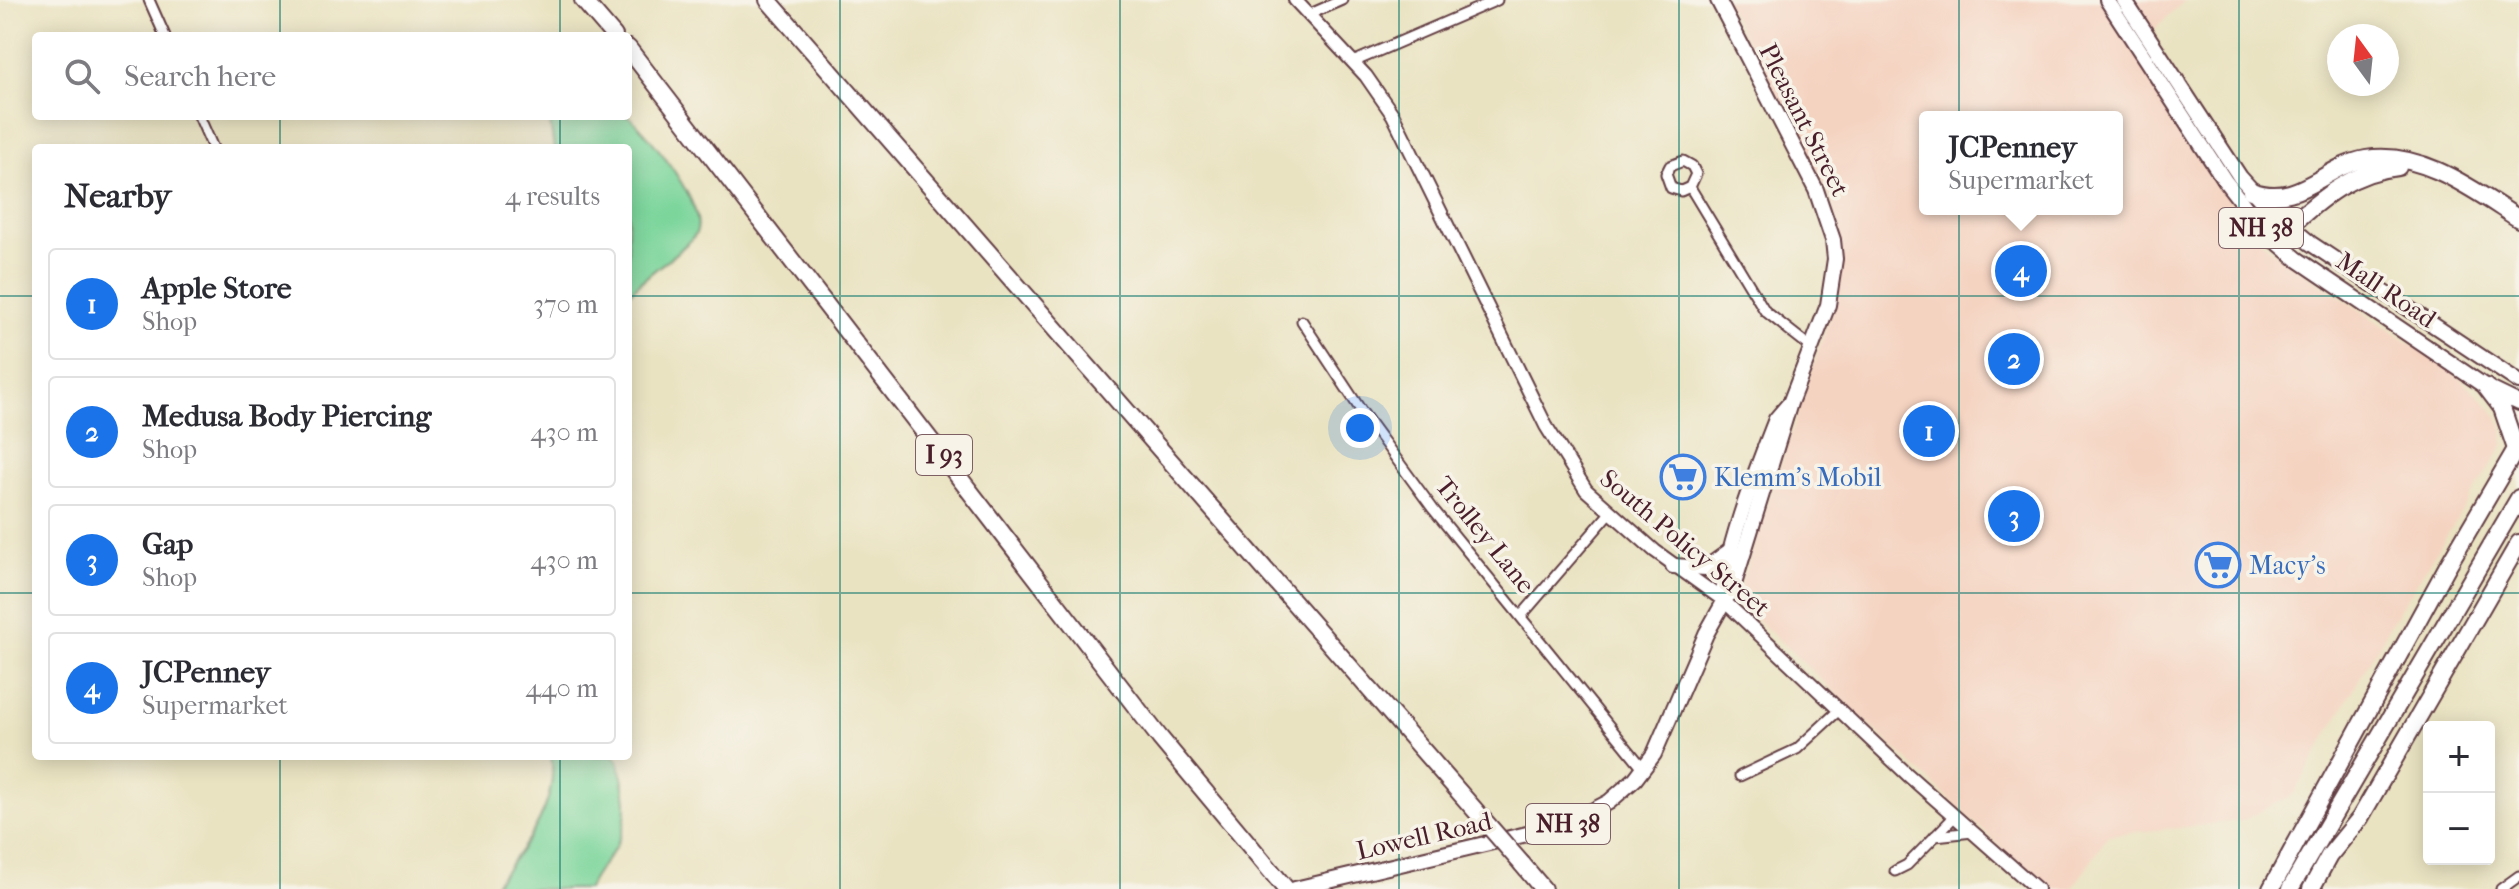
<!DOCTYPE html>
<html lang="en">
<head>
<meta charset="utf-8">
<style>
	:root { --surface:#fff; --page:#f7f7f7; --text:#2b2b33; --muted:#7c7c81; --line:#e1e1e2; --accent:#1a73e8 }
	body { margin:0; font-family:"IM FELL French Canon",serif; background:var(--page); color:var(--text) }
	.controls { position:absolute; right:24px; bottom:24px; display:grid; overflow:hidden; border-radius:8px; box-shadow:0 4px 20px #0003 }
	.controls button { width:72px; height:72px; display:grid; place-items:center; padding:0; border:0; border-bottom:2px solid var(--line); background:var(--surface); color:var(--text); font:40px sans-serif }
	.compass { position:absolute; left:2327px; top:24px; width:72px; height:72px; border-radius:50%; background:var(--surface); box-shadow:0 4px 20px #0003; rotate:345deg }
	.you { position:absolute; left:1360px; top:428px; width:28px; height:28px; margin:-20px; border:6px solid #fff; border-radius:50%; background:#1a73e8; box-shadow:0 0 0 12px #1a73e833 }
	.badge { display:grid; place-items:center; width:52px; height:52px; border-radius:50%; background:var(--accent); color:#fff; font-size:26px; font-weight:700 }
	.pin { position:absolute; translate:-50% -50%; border:4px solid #fff; box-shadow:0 2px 8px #0006 }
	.popup { position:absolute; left:1919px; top:111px; width:204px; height:104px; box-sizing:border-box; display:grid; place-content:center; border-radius:8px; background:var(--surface); filter:drop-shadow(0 2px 6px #0005); font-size:26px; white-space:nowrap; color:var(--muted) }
	.popup b { font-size:30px; color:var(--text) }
	.popup::after { content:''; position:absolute; left:50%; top:100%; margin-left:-16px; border:16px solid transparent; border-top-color:var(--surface) }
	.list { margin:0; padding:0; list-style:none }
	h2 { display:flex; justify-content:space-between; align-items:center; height:104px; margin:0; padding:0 32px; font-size:34px }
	h2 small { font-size:26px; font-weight:400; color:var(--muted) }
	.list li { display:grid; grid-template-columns:52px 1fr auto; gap:24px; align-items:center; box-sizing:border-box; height:112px; margin:0 16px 16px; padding:0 16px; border:2px solid var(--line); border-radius:8px }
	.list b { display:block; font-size:30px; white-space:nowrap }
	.list p { margin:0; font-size:26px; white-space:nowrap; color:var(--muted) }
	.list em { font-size:26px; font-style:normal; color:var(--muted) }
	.icon { flex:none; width:44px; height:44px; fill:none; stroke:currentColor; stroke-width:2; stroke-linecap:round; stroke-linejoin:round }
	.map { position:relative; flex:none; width:2519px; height:889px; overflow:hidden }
	.search { position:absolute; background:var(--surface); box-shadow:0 4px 20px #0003; left:32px; top:32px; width:600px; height:88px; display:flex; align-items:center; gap:20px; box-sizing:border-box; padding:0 28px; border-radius:8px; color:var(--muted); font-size:30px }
	.panel { position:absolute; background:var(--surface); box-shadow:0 4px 20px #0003; left:32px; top:144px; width:600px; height:616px; border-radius:8px }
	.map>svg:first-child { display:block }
	.built { fill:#f5d3c1; fill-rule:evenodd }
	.green { fill:#7cd59b; stroke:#637a63; stroke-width:2 }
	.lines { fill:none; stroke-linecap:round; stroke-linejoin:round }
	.street-casing { stroke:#623c42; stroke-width:13 }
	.secondary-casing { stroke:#623c42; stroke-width:16 }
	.primary-casing { stroke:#623c42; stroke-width:18 }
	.highway-casing { stroke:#623c42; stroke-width:20 }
	.street { stroke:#fff; stroke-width:9 }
	.secondary { stroke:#fff; stroke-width:12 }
	.primary { stroke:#fff; stroke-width:14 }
	.highway { stroke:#fff; stroke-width:16 }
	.highway-bridge-casing { stroke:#623c42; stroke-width:20; stroke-linecap:butt }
	.highway-bridge { stroke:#fff; stroke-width:16 }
	.grid { fill:none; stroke:#0f766e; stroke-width:2; stroke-opacity:0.55 }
	.labels { text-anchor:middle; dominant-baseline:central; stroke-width:7; stroke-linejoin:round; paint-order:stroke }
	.shield { fill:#f7f3e8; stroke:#7e5f64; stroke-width:2 }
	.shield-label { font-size:24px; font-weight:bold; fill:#4a1f2b }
	.street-label { font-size:26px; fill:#4a1f2b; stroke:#f7f3e8 }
	.shop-label { font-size:26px; fill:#366cbe; stroke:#f7f3e8; text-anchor:start }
</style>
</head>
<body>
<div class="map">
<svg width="2519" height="889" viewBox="0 0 2519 889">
	<rect width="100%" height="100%" fill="#f7f3e8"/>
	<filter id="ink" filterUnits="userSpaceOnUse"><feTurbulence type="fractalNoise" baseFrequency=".0125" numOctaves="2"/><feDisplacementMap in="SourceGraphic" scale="16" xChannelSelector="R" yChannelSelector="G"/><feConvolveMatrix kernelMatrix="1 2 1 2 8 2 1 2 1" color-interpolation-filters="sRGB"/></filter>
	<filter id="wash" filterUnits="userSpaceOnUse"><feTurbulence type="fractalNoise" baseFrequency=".006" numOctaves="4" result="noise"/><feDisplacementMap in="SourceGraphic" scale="32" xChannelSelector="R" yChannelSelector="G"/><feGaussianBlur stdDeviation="1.8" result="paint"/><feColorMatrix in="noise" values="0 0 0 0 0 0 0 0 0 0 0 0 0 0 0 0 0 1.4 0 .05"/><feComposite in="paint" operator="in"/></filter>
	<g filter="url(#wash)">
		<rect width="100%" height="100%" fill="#eae3c2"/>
		<g class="built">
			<path d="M1725,0H2101L2250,230L2273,252L2457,375L2492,409L2503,426L2504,445L2393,620L2293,795L2242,821L2108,835L2072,889H2046L1736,600L1839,289L1841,246L1832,202ZM1925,117H2117V209H1925Z"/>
			<polygon points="2132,0 2185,0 2153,31"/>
		</g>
		<g class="green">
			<path d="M549,116H628C649,132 708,209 696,233C688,248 643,275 628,295V148H554Z"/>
			<path d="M551,756H614L618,760C626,791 632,816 616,846C607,862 594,872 588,889H491C520,851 560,808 551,756Z"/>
		</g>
	</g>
	<g filter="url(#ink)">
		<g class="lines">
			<g class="street-casing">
				<g id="street">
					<polyline points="149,0 165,36"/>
					<polyline points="1308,15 1342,0"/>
					<polyline points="1353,62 1497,0"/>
					<polyline points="199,116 213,148"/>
					<polyline points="1690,187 1681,191 1671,188 1666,174 1670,166 1683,161 1692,166 1696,174 1690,187 1765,311 1812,348"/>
					<polyline points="1302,321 1362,412 1433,509 1644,769"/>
					<polyline points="1522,615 1609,514"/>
					<polyline points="1740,776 1797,749 1838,711"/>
					<polyline points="1935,836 1973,832"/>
					<polyline points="1895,871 1907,865 1955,816"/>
					<polyline points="2501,889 2519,876"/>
				</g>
			</g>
			<g class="secondary-casing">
				<polyline id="secondary" points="1295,0 1366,76 1393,115 1546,426 1586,490 1655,551 1723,600 1908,775 2037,889"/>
			</g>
			<g class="primary-casing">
				<g id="primary">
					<polyline points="2107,0 2225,181 2264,231 2297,259 2486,387 2519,403"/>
					<polyline points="2124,0 2240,177 2268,208 2310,243 2519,382"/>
					<polyline points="1673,566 1706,568 1731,550"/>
					<path d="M1723,600C1722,555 1759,463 1776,419L1788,405"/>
					<polyline points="1295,889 1565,825 1609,802 1635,779 1654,754 1706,634 1734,584 1790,403 1828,305 1835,259 1833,240 1816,190 1718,0"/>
				</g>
			</g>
			<g class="highway-casing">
				<g id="highway">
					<polyline points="583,0 614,36"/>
					<polyline points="768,0 1481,817"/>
					<polyline points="628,48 1160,738 1286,889"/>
					<path d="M2251,191C2301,208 2321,167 2366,159C2422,150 2475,191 2519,219"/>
					<path d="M2274,240C2312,207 2345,172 2398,167"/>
					<polyline points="2486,387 2502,408 2516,449"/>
					<polyline points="1522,864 1543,889"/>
					<polyline points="2271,889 2447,567 2519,444"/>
					<polyline points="2290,889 2519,498"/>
					<polyline points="2311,889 2329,856 2360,818 2519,543"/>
				</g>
			</g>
			<use href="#street" class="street"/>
			<use href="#secondary" class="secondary"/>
			<use href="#primary" class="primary"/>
			<use href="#highway" class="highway"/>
			<g class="highway-bridge-casing">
				<polyline id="highway-bridge" points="1481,817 1522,864"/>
			</g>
			<use href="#highway-bridge" class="highway-bridge"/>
		</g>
	</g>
	<path class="grid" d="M280,0V36M560,0V36M840,0V889M1120,0V889M1399,0V889M1679,0V889M1959,0V889M2239,0V889M280,116V148M560,116V148M0,296H36M628,296H2519M0,593H36M628,593H2519M280,756V889M560,756V889"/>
	<defs>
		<g id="supermarket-ring" transform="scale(2.3)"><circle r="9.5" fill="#f7f3e8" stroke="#3f7fe0" stroke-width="1.5"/><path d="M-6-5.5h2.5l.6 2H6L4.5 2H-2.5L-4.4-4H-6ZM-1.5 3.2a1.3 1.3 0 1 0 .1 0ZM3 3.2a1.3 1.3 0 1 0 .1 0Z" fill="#3f7fe0"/></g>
	</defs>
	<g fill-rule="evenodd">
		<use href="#supermarket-ring" x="1683" y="477"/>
		<use href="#supermarket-ring" x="2218" y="565"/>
	</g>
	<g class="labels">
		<g class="shield">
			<rect x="2219" y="208" width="84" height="40" rx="6"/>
			<rect x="916" y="435" width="56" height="40" rx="6"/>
			<rect x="1526" y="804" width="84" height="40" rx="6"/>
		</g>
		<g class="shield-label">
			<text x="2261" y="228">NH 38</text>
			<text x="944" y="455">I 93</text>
			<text x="1568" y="824">NH 38</text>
		</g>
		<g class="street-label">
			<text transform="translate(1804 120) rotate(63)">Pleasant Street</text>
			<text transform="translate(2386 290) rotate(34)">Mall Road</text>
			<text transform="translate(1485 535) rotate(51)">Trolley Lane</text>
			<text transform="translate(1685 543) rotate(40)">South Policy Street</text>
			<text transform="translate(1424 836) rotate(-13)">Lowell Road</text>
		</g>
		<g class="shop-label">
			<text x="1714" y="477">Klemm's Mobil</text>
			<text x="2249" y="565">Macy's</text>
		</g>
	</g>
</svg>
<div class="controls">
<button>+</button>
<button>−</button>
</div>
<svg class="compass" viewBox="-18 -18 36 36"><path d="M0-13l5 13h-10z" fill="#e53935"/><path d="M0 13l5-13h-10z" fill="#7c7c81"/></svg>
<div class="you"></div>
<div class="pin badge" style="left:1929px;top:431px">1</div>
<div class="pin badge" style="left:2014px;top:359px">2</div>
<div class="pin badge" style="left:2014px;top:516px">3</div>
<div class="pin badge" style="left:2021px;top:271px">4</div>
<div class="popup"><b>JCPenney</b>Supermarket</div>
<div class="search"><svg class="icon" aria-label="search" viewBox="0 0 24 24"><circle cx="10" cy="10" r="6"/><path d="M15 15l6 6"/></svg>Search here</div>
<section class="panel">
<h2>Nearby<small>4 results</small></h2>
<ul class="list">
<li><span class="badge">1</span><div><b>Apple Store</b><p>Shop</p></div><em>370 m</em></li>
<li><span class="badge">2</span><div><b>Medusa Body Piercing</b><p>Shop</p></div><em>430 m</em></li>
<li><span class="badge">3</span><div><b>Gap</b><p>Shop</p></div><em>430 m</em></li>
<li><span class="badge">4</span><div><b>JCPenney</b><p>Supermarket</p></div><em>440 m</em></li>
</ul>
</section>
</div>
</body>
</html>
